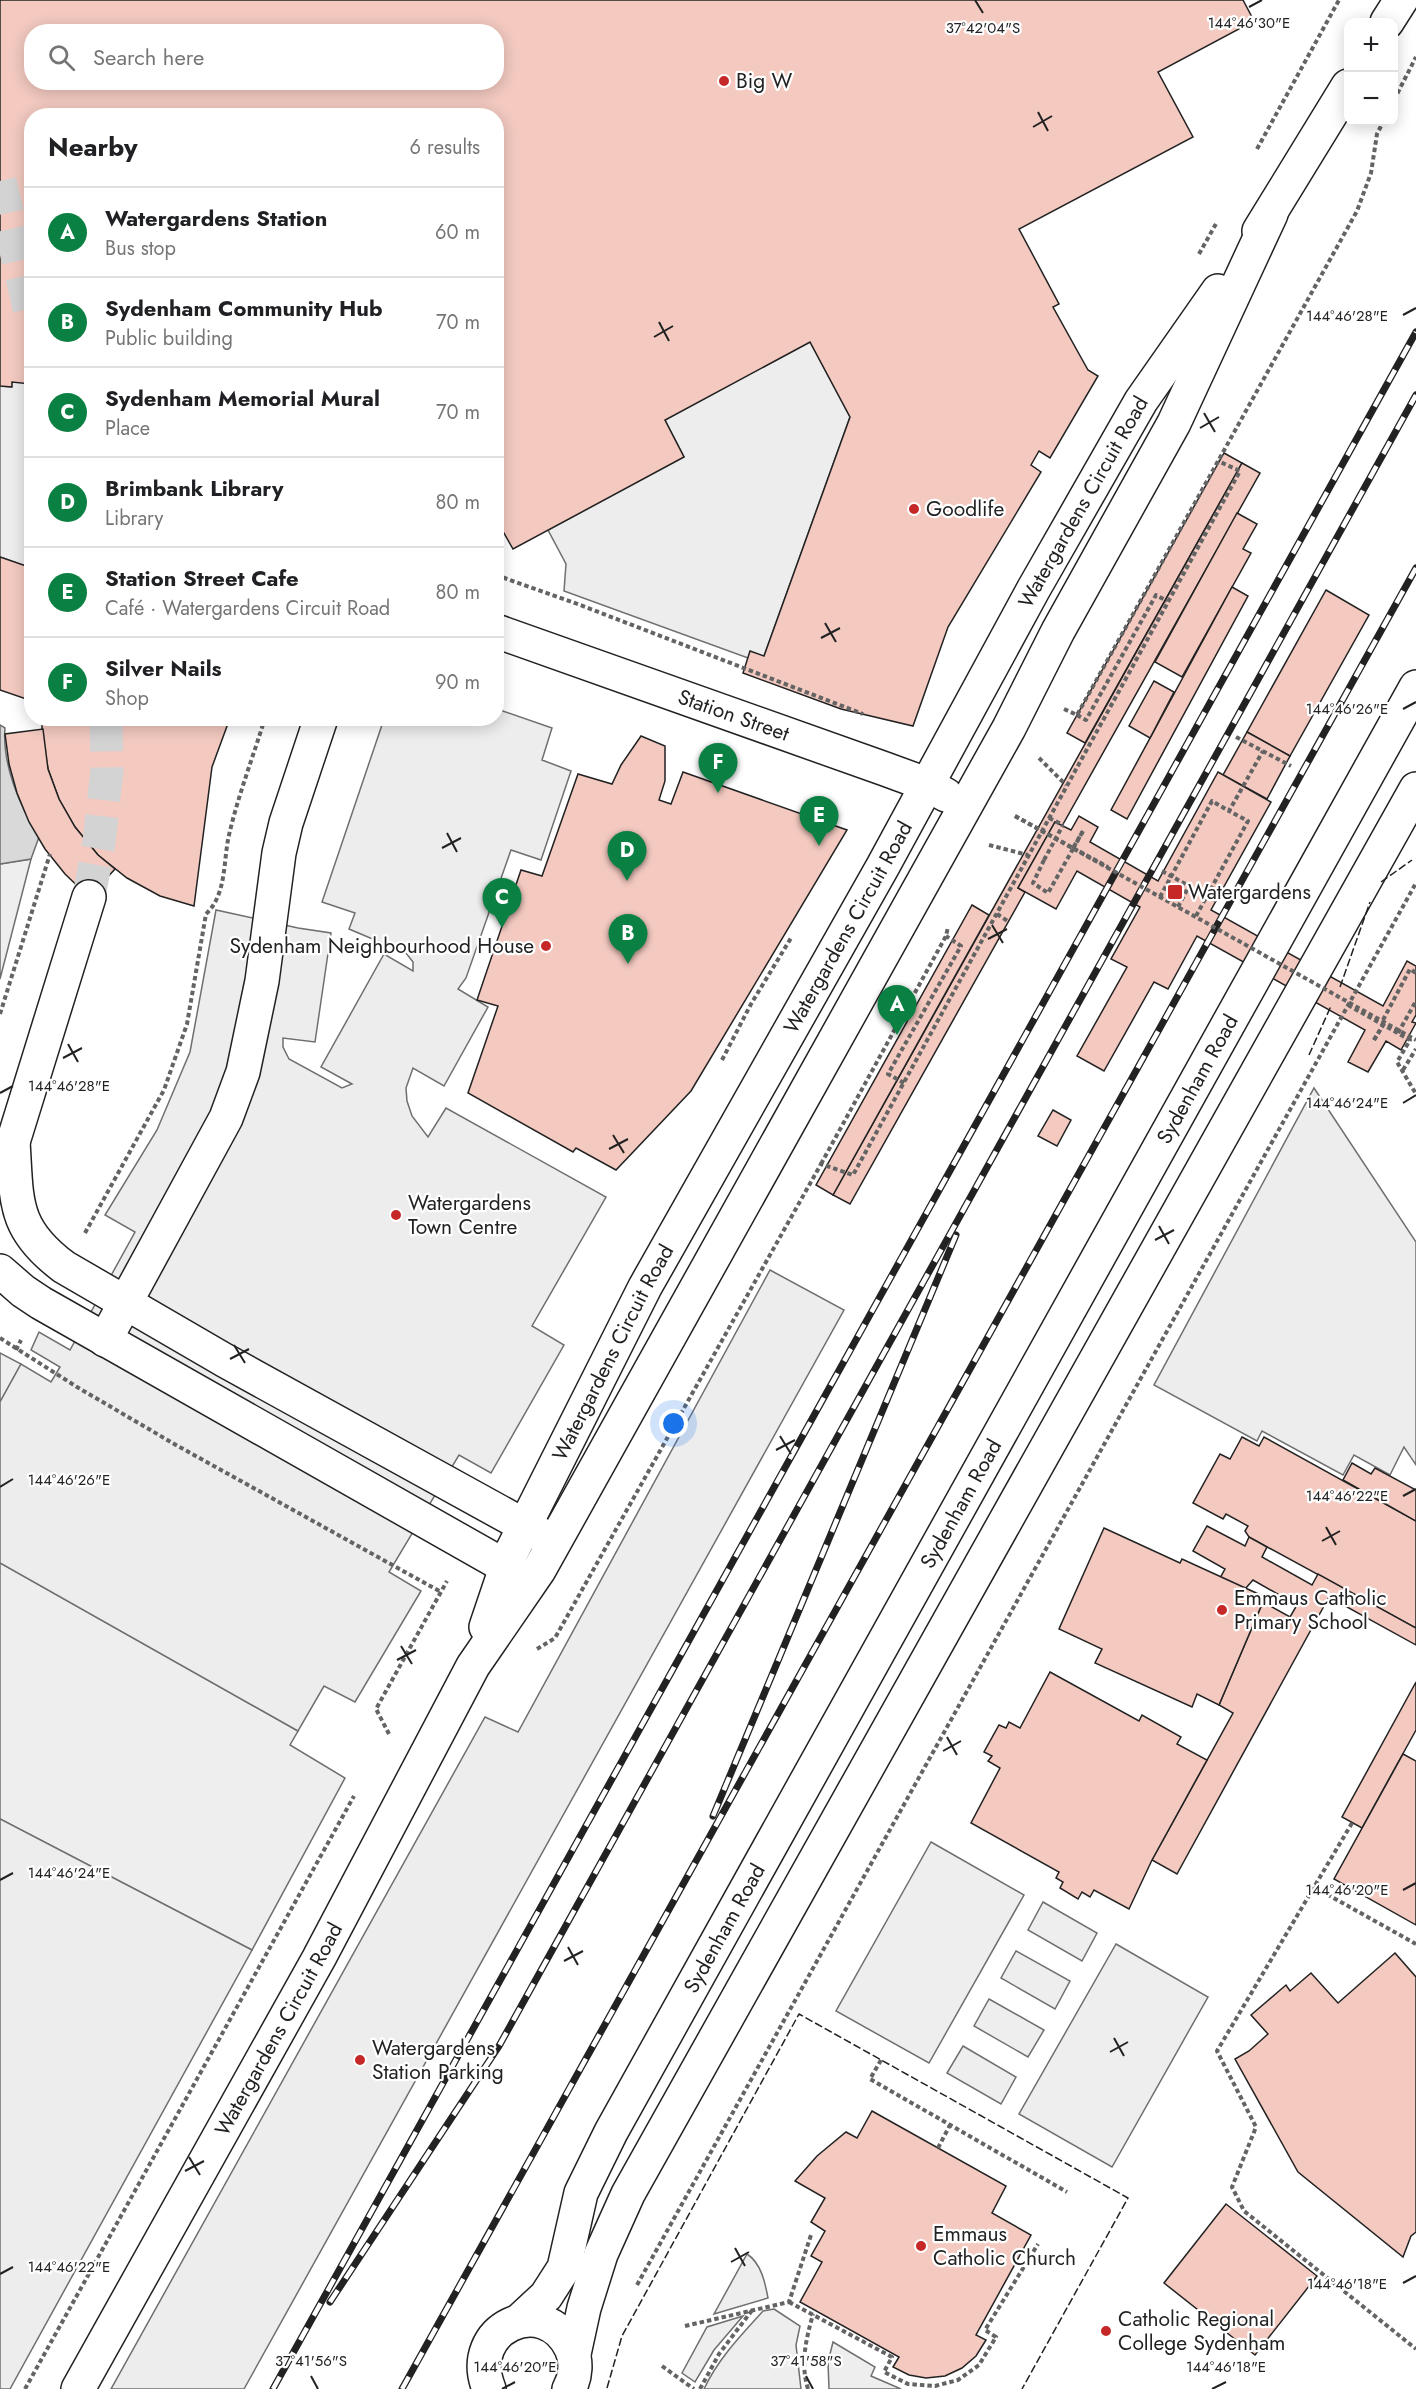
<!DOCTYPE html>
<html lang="en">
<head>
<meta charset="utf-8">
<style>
	:root { --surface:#fff; --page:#f6f6f6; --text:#202124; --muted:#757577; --line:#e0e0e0; --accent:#0b8043 }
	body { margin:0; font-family:Jost,sans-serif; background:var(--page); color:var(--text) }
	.controls { position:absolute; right:18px; top:18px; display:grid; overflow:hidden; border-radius:12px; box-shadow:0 3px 15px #0003 }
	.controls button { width:54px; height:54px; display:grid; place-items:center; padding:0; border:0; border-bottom:2px solid var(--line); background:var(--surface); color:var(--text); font:30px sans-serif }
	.you { position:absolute; left:674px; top:1424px; width:21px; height:21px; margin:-15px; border:4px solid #fff; border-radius:50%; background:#1a73e8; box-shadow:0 0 0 9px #1a73e833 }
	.badge { display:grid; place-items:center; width:39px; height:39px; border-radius:50%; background:var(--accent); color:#fff; font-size:20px; font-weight:700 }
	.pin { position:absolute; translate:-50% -50px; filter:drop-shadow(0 2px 3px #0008) }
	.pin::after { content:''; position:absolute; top:32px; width:21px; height:18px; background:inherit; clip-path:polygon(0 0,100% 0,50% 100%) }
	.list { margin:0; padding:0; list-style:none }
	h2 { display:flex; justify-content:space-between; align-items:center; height:78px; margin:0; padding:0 24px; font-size:26px }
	h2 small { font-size:20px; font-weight:400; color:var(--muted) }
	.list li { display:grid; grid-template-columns:39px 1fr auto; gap:18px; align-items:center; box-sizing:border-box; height:90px; padding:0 24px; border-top:2px solid var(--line) }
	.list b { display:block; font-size:22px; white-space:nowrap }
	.list p { margin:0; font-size:20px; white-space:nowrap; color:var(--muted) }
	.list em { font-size:20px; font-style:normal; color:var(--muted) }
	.icon { flex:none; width:33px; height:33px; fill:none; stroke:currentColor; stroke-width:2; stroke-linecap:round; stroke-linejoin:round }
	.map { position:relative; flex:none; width:1416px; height:2389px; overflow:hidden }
	.search { position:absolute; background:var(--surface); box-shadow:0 3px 15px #0003; left:24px; top:24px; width:480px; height:66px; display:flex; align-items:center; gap:15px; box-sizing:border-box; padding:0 21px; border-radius:24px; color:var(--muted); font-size:22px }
	.panel { position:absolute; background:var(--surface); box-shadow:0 3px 15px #0003; left:24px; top:108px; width:480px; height:618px; border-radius:24px }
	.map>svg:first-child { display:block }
	.green { fill:#eee; stroke:#6f6f6f; stroke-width:1.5 }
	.parking { fill:#ededed; stroke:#6f6f6f; stroke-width:1.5 }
	.water { fill:#d9d9d9; stroke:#6f6f6f; stroke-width:1.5 }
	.building { fill:#f3c9c0; stroke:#222; stroke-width:1.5; fill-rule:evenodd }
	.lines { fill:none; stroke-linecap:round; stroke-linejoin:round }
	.minor-tunnel { stroke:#d3d3d3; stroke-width:33; stroke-dasharray:33 16; stroke-linecap:butt }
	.minor-casing { stroke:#222; stroke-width:36 }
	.path { stroke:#646464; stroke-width:4; stroke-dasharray:4.5 3; stroke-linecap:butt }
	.minor { stroke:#fff; stroke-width:33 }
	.rail-casing { stroke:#222; stroke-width:7 }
	.rail { stroke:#fff; stroke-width:4.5; stroke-dasharray:14; stroke-linecap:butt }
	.path-bridge { stroke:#646464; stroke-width:4; stroke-dasharray:4.5 3; stroke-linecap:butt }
	.fence { stroke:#222; stroke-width:1.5; stroke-dasharray:8 3; stroke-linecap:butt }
	.ticks { fill:none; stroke:#222; stroke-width:2 }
	.poi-dot { fill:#c62828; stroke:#fff; stroke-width:2 }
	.labels { text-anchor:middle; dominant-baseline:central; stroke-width:4.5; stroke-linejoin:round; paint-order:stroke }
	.poi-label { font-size:21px; fill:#222; stroke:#fff; text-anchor:start }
	.street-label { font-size:21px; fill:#222; stroke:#fff }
	.ticks-label { font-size:15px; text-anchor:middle; fill:#222; stroke:#fff; stroke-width:4.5; stroke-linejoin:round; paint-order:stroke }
</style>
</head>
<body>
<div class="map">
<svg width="1416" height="2389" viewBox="0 0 1416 2389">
	<rect width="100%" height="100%" fill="#fff"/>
	<g class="green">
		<polygon points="31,859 0,979 0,864"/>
		<polygon points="0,1353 21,1364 0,1402"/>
		<polygon points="0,1563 298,1731 290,1745 345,1778 252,1950 0,1819"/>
		<polygon points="931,1842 1024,1895 929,2063 836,2011"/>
		<polygon points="1043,1902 1097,1933 1082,1961 1028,1930"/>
		<polygon points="1116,1944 1208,1997 1112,2167 1019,2114"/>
		<polygon points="1016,1951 1070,1981 1055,2009 1001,1978"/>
		<polygon points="989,1999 1044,2030 1028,2057 974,2026"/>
		<polygon points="963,2046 1016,2077 1001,2104 947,2073"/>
		<path d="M747,2254C761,2263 765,2282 768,2298L714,2314Z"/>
		<path d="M774,2309L800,2326L796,2345L801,2389H704C718,2359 741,2335 763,2311Z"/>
		<polygon points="743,2316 714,2350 695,2382 682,2373 707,2327"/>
		<polygon points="833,2342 875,2367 871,2376 901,2389 829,2389 828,2362"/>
	</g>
	<g class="parking">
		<polygon points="810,342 850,417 764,656 748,658 564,591 566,564 548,530 684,457 665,420"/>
		<polygon points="12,382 31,382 31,568 0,557 0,386 11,387"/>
		<polygon points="497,709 552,728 542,760 571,771 541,860 511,850 466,978 458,989 488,1007 444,1086 413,1068 406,1088 407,1101 412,1116 428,1137 446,1108 606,1197 532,1326 564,1345 491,1473 459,1455 389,1572 421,1591 355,1702 324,1686 298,1731 0,1563 0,1402 21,1364 51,1382 60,1367 31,1350 39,1332 70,1350 135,1232 105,1215 157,1130 190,1052 216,910 298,928 331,933 315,1042 283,1038 283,1047 289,1059 342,1088 352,1084 321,1067 384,954 413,971 413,962 406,953 349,929 355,913 322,902 384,719 496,718"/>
		<polygon points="1314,1088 1416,1242 1416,1465 1404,1447 1390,1475 1354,1455 1343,1475 1262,1431 1257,1441 1154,1385"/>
		<polygon points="770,1270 844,1310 244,2389 111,2389 485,1717 518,1732"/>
		<polygon points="0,1819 252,1950 10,2389 0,2389"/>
	</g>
	<path class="water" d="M0,725L5,728C2,765 20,807 39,837L31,859L0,864Z"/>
	<g class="building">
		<path d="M0,0H1243L1254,21L1158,72L1193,137L1019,229L1059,304L1053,307L1088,370L1098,376L1050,458L1039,451L1031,465L1041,472L948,627L913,726L841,709L743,673L750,651L764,656L850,417L810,342L665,420L684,457L513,549L496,519V116H32L31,384L12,382V387L0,386ZM32,32H496V82H32Z"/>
		<polygon points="1224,453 1242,463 1085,743 1067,733"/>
		<polygon points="1242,463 1260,473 1062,826 1055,822 1018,888 1025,892 850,1204 833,1195"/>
		<polygon points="1237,513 1257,524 1243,549 1251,553 1182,677 1155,662"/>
		<polygon points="0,557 32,568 32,701 0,690"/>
		<polygon points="1232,587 1248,596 1127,819 1111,810"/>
		<polygon points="1326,590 1369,615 1290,756 1247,732"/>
		<polygon points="1154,681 1174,692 1150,738 1129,726"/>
		<polygon points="42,718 230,718 212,767 194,906 160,896 127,878 98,855 75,827 59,799 48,769 42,738"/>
		<polygon points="43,729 48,769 59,799 75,827 98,855 115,869 89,897 65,874 45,849 29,822 17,793 9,764 5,734"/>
		<polygon points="1247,732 1290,756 1267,799 1223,775"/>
		<polygon points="641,736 665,746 665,781 659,800 671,804 683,772 847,830 691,1091 616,1170 576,1148 573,1152 468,1093 498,1006 477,1000 521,870 542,876 578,774 612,784 621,765"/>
		<polygon points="1218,772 1271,802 1211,910 1383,1006 1407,961 1416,966 1416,1015 1412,1022 1416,1023 1401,1050 1386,1041 1368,1072 1348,1062 1365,1030 1197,936 1168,989 1154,982 1104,1071 1077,1056 1127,967 1111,959 1140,907 1077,871 1056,909 1018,888 1055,822 1071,830 1079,816 1098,827 1090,842 1158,881"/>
		<polygon points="972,905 989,915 833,1195 816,1185"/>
		<polygon points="1053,1110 1071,1120 1057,1146 1038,1136"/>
		<polygon points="1242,1437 1259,1446 1264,1437 1416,1521 1416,1628 1249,1537 1245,1531 1248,1526 1226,1514 1223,1519 1193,1503 1220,1454 1230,1459"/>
		<polygon points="1352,1463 1371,1474 1375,1468 1416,1490 1416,1521 1343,1480"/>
		<polygon points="1207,1526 1245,1546 1249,1537 1267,1547 1262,1557 1312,1585 1318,1574 1416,1628 1416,1645 1329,1597 1177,1874 1152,1860 1233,1713 1219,1705 1263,1602 1290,1617 1297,1605 1253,1580 1245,1589 1220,1578 1225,1569 1193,1551"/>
		<polygon points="1104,1528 1180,1563 1182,1559 1265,1597 1219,1705 1197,1694 1192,1707 1095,1663 1102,1649 1059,1629"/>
		<polygon points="1050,1672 1139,1721 1142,1715 1181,1737 1177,1744 1207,1760 1152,1860 1129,1909 1094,1890 1090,1897 1082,1892 1078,1899 1060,1888 1063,1882 1056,1878 1059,1872 971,1823 1000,1768 988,1761 992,1756 984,1752 999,1725 1006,1728 1009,1722 1020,1728"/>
		<polygon points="1416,1682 1416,1730 1362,1828 1342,1817"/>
		<polygon points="1403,1754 1416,1761 1416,1925 1334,1879"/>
		<polygon points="1395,1953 1416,1977 1416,2232 1411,2236 1403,2257 1298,2172 1235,2059 1249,2051 1268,2034 1251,2015 1286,1985 1290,1991 1311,1973 1338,2003"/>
		<polygon points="872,2111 1006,2186 992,2213 1031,2235 976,2335 986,2340 976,2356 962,2368 945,2376 926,2378 909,2375 893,2367 899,2357 800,2302 822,2262 811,2256 825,2231 811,2222 825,2198 795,2181 817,2156 846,2132 857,2138"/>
		<polygon points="1226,2204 1317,2276 1255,2355 1164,2283"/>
	</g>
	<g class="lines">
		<g class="minor-tunnel">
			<polyline points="0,181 32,321"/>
			<polyline points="89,897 99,842 107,770 106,718"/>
		</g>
		<g class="minor-casing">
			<g id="minor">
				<polyline points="1387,22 1401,0"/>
				<polyline points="1259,231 1348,86"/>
				<path id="s1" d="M496,631L885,769L926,784L946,795"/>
				<path d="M13,1142C17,1201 12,1228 64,1267L224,1360L545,1537"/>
				<polyline points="2,1161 13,1142 89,897"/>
				<polyline points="0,1271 23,1291 41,1303 524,1577"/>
				<polyline points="105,1340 226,1118 243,1072 262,981 279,853 286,823 321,718"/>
				<path id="s2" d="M486,1627L511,1553L645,1287L883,866L1033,590L1141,401L1218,291"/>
				<path id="s3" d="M519,2321L546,2296L564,2268L581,2193L611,2132L1416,687"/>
				<polyline points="574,2354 584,2308 601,2254 628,2194 1416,789"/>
				<path id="s4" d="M78,2389L319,1958L473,1666L539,1570L1009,728L1058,631L1174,423L1271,214"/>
				<path d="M489,2389C464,2328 544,2292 571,2348C577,2361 576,2377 569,2389"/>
			</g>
		</g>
		<g class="path">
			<polyline points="1394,100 1416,57"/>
			<polyline points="1257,149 1339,0"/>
			<polyline points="1199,254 1217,222"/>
			<polyline points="496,575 575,603 863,714"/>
			<polyline points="1064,709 1077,715 1357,211 1371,173 1377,134 1383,122"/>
			<polyline points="1077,715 1086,720 1156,595 1167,601"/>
			<polyline points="1236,737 1291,766"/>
			<polyline points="1039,758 1066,785"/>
			<polyline points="1015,816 1073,848 1083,831"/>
			<polyline points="1049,818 1063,825"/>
			<polyline points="989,845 1028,855"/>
			<polyline points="1073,848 1108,867"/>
			<polyline points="1044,860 1033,883 1048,893 1073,849"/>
			<polyline points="1162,871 1216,901"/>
			<polyline points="1160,897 1212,801 1229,811 1263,751"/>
			<polyline points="1178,907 1189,886"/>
			<polyline points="997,914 1009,922"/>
			<polyline points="1196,916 1248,821 1229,811"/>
			<polyline points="1348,1005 1410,1040 1397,1062 1416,1094"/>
			<polyline points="0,1014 50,854"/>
			<polyline points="1383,1020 1410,969 1416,973"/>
			<polyline points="1398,1033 1416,1001"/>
			<polyline points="1374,1040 1383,1025"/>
			<polyline points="722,1060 751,1004 791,938"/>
			<polyline points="1403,1070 1416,1049"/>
			<polyline points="904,1083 888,1074 961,946 946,936"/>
			<polyline points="821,1164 946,936 948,927"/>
			<path d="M85,1233L164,1090L187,1024L206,914C227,894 223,861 229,835C238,796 253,757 265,718"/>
			<polyline points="0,1338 77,1387 176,1445 441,1592"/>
			<polyline points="16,1350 21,1340"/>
			<polyline points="537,1649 555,1638 821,1164 853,1175 1240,471 1218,461"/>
			<polyline points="389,1734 376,1709 447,1581"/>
			<polyline points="1352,1823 1217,2051 1256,2127 1232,2187 1244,2211 1416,2349"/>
			<polyline points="1314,1887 1416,1944"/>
			<polyline points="881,2060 870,2079 1067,2192"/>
			<polyline points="938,2148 950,2125"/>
			<polyline points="637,2285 1416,883"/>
			<polyline points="789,2302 892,2357 884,2372 908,2384 935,2386 958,2380 979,2365 996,2337 985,2330 1038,2244"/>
			<polyline points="685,2326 789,2302 811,2235"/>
			<polyline points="662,2366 694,2389"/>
			<polyline points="25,2389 354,1796"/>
			<polyline points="700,2389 719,2354 753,2309"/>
			<path d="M808,2389C800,2363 806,2340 813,2314"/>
		</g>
		<use href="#minor" class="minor"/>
		<g class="rail-casing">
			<g id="rail">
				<polyline points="713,1816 956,1235"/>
				<polyline points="330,2302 499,2046 1416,395"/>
				<polyline points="273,2389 1416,332"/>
				<polyline points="402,2389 1416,568"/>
			</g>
		</g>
		<use href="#rail" class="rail"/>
		<g class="path-bridge">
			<polyline points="1015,816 1416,1040"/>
			<polyline points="1073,849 1083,831"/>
			<polyline points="1044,860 1063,825"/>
			<polyline points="1374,1040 1385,1022"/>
		</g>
		<g class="fence">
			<polyline points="1381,882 1412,860"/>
			<polyline points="1340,987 1370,902"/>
			<polyline points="1309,1055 1331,1006"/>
			<polyline points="607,2388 622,2336 799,2014 1128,2198 1022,2389"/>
		</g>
	</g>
	<path class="ticks" d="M975,0L983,13M1249,7L1262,0M1038,112L1048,131M1033,127L1052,116M1403,315L1416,308M659,322L669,341M654,337L673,326M1204,413L1215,432M1200,428L1219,417M825,623L836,642M821,638L840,628M1403,709L1416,702M447,833L457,852M442,848L461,838M992,925L1003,943M988,939L1007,929M68,1044L78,1062M63,1058L82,1048M0,1093L13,1086M1403,1103L1416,1095M613,1135L624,1153M609,1149L628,1139M1159,1226L1169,1244M1155,1240L1174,1230M234,1345L245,1363M230,1359L249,1349M780,1436L791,1454M776,1450L795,1440M0,1487L13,1479M1403,1496L1416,1489M1326,1527L1336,1545M1322,1541L1340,1531M401,1646L412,1664M397,1660L416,1650M947,1737L957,1755M943,1751L961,1741M0,1880L13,1873M1403,1890L1416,1883M568,1947L578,1965M564,1961L583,1951M1114,2038L1124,2056M1110,2052L1128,2042M189,2157L200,2175M185,2171L204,2161M735,2248L745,2266M731,2262L749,2252M0,2274L13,2267M1403,2283L1416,2276M311,2376L318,2389M806,2376L813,2389M502,2389L515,2382M1212,2389L1226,2382"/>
	<g class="poi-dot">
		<circle cx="724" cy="81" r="6"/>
		<circle cx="914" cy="509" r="6"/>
		<rect x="1167" y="884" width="16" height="16" rx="3"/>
		<circle cx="546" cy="946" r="6"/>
		<circle cx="396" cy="1215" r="6"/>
		<circle cx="1222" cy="1610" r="6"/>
		<circle cx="360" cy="2060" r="6"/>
		<circle cx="921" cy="2246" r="6"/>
		<circle cx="1106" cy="2331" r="6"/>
	</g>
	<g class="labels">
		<g class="poi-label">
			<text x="736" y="81">Big W</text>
			<text x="926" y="509">Goodlife</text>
			<text x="1188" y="892">Watergardens</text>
			<text x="534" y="946" text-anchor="end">Sydenham Neighbourhood House</text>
			<text x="408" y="1203">Watergardens<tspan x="408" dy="24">Town Centre</tspan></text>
			<text x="1234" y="1598">Emmaus Catholic<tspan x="1234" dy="24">Primary School</tspan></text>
			<text x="372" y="2048">Watergardens<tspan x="372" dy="24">Station Parking</tspan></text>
			<text x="933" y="2234">Emmaus<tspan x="933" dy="24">Catholic Church</tspan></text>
			<text x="1118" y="2319">Catholic Regional<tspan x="1118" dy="24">College Sydenham</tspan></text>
		</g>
		<g class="street-label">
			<text stroke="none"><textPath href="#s2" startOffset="1275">Watergardens Circuit Road</textPath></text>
			<text stroke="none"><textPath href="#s1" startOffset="252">Station Street</textPath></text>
			<text stroke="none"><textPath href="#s2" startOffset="789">Watergardens Circuit Road</textPath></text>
			<text stroke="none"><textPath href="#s3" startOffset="1420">Sydenham Road</textPath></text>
			<text stroke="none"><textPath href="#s2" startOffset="303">Watergardens Circuit Road</textPath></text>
			<text stroke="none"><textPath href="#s3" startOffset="934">Sydenham Road</textPath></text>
			<text stroke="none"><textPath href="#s3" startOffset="448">Sydenham Road</textPath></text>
			<text stroke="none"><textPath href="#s4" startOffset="412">Watergardens Circuit Road</textPath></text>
		</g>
	</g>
	<g class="ticks-label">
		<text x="1249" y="28">144°46'30"E</text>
		<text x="983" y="33">37°42'04"S</text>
		<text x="1347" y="321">144°46'28"E</text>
		<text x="1347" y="714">144°46'26"E</text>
		<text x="69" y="1091">144°46'28"E</text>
		<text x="1347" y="1108">144°46'24"E</text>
		<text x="69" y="1485">144°46'26"E</text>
		<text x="1347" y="1501">144°46'22"E</text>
		<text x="69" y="1878">144°46'24"E</text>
		<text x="1347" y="1895">144°46'20"E</text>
		<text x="69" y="2272">144°46'22"E</text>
		<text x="1347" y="2289">144°46'18"E</text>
		<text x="311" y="2366">37°41'56"S</text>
		<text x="806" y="2366">37°41'58"S</text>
		<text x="515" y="2372">144°46'20"E</text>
		<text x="1226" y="2372">144°46'18"E</text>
	</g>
</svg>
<div class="controls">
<button>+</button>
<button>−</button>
</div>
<div class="you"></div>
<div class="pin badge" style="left:897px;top:1035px">A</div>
<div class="pin badge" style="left:628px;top:964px">B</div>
<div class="pin badge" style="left:502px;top:928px">C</div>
<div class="pin badge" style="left:627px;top:881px">D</div>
<div class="pin badge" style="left:819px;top:846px">E</div>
<div class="pin badge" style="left:718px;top:793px">F</div>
<div class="search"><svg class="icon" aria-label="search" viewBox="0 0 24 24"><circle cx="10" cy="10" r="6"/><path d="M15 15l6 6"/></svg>Search here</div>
<section class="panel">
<h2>Nearby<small>6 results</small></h2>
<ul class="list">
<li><span class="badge">A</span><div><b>Watergardens Station</b><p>Bus stop</p></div><em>60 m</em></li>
<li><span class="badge">B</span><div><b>Sydenham Community Hub</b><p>Public building</p></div><em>70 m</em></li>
<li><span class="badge">C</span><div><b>Sydenham Memorial Mural</b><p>Place</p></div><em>70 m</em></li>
<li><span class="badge">D</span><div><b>Brimbank Library</b><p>Library</p></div><em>80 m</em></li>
<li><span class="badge">E</span><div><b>Station Street Cafe</b><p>Café · Watergardens Circuit Road</p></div><em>80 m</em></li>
<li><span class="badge">F</span><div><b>Silver Nails</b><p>Shop</p></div><em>90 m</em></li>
</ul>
</section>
</div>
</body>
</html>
